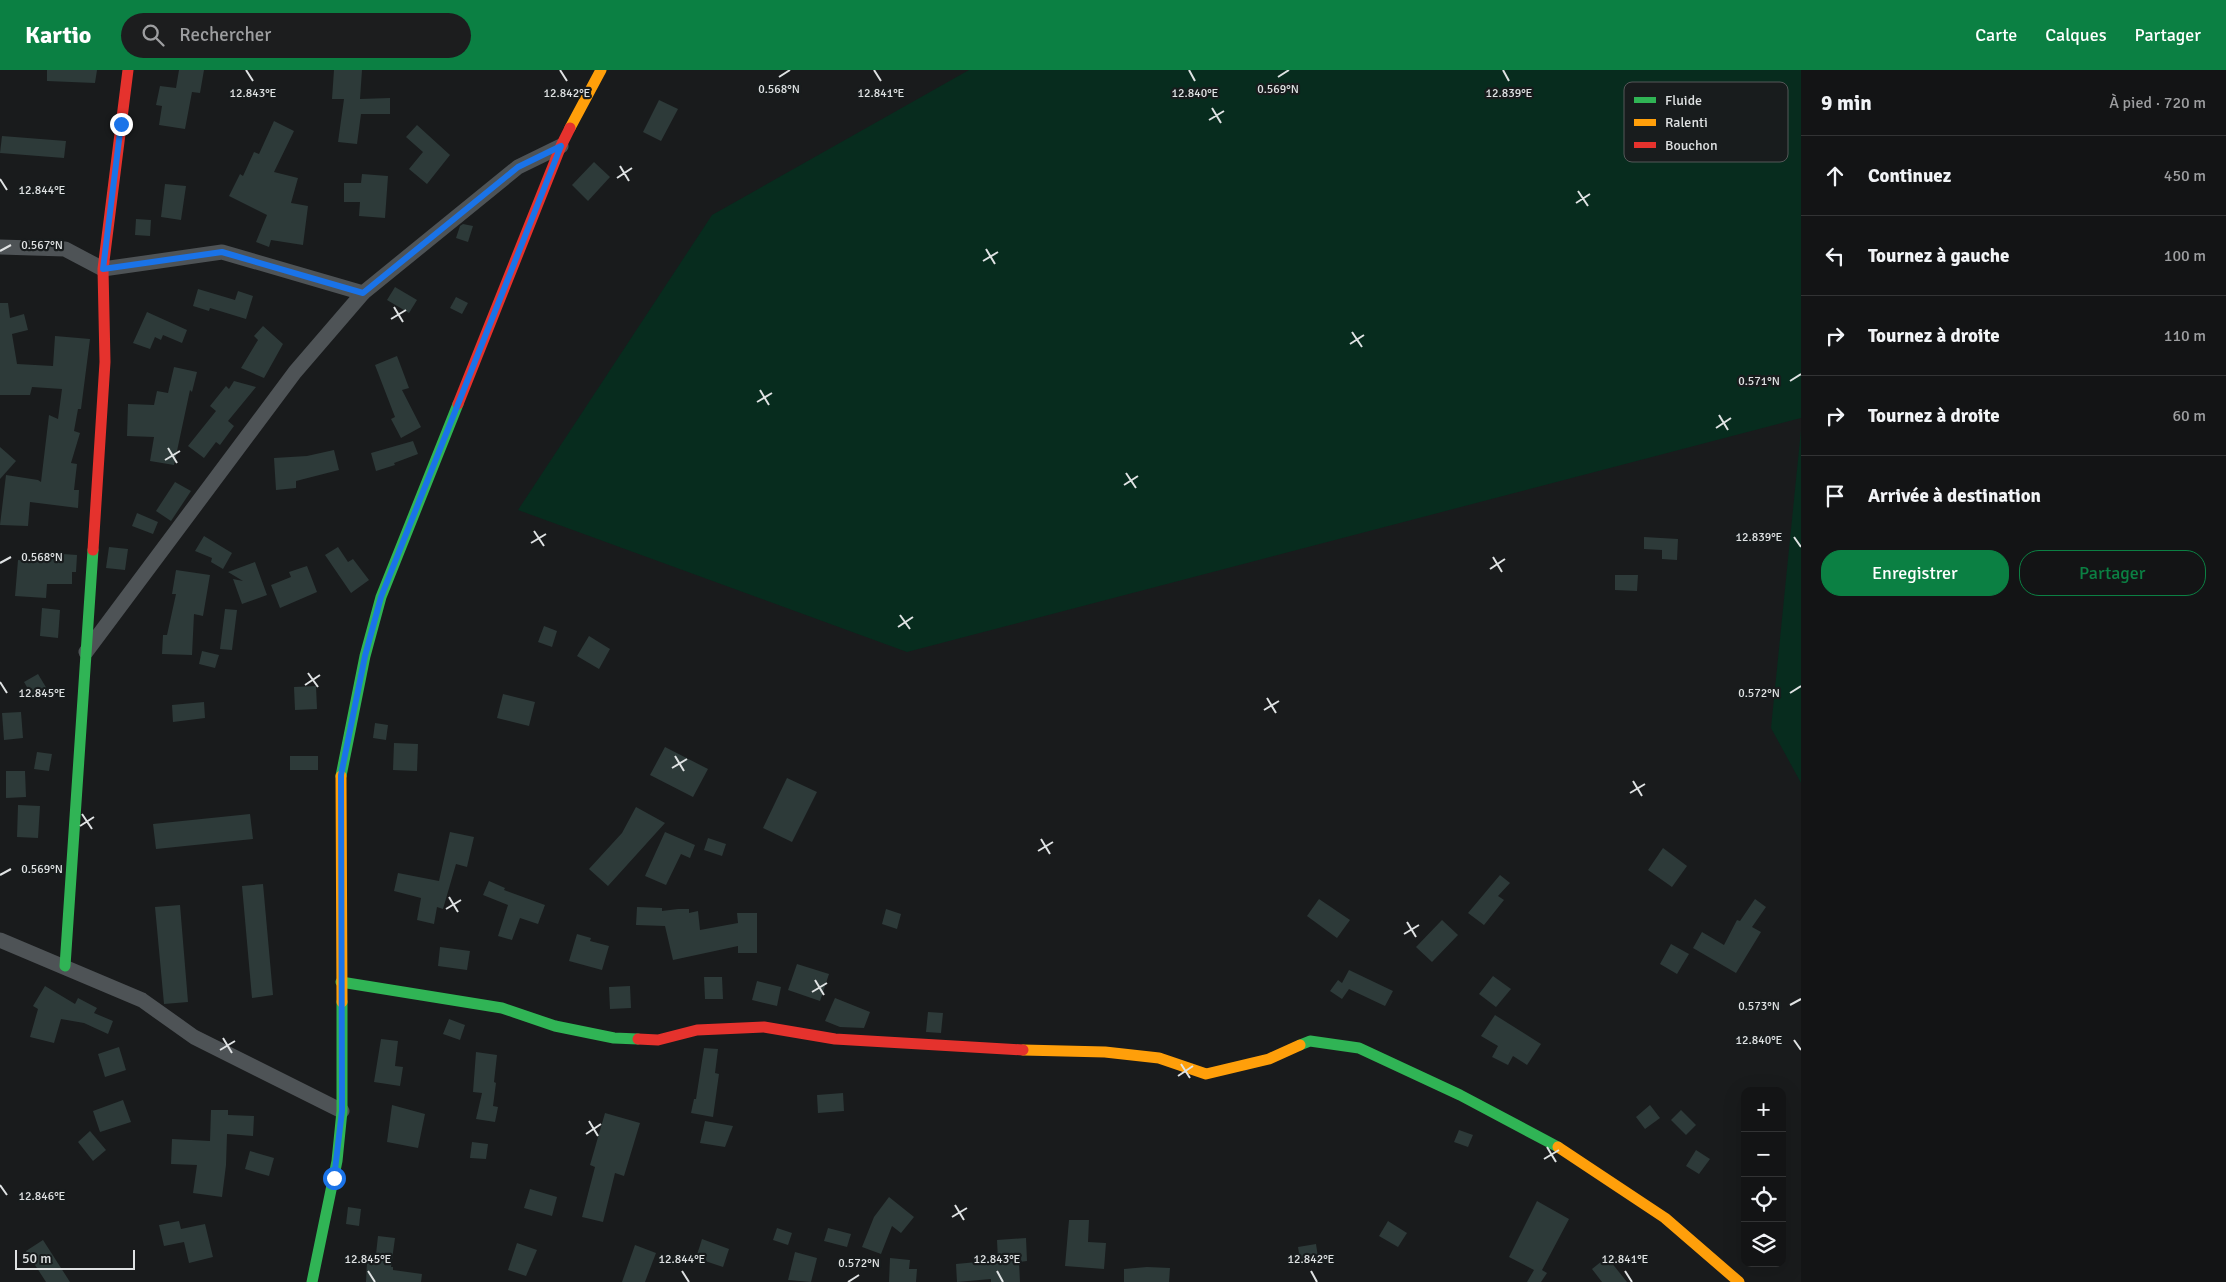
<!DOCTYPE html>
<html lang="fr">
<head>
<meta charset="utf-8">
<style>
	:root { --surface:#131415; --page:#1c1d1e; --text:#f1f3f6; --muted:#9d9ea0; --line:#323334; --accent:#0b8043 }
	body { margin:0; font-family:Signika,sans-serif; background:var(--page); color:var(--text) }
	.controls { position:absolute; right:15px; bottom:15px; display:grid; overflow:hidden; border-radius:10px; box-shadow:0 5px 20px #0002 }
	.controls button { width:45px; height:45px; display:grid; place-items:center; padding:0; border:0; border-bottom:1px solid var(--line); background:var(--surface); color:var(--text); font:25px sans-serif }
	.scale { position:absolute; left:15px; bottom:12px; width:120px; box-sizing:border-box; padding-left:5px; border:2px solid #dfe2e3; border-top:0; font-size:14px; line-height:18px; white-space:nowrap; color:#dfe2e3; -webkit-text-stroke:4px #181c1d; paint-order:stroke }
	.stop { position:absolute; width:15px; height:15px; margin:-11px; border:4px solid #1a73e8; border-radius:50%; background:#fff }
	.stop.end { background:#1a73e8; border-color:#fff; box-shadow:0 1px 5px #0008 }
	.list { margin:0; padding:0; list-style:none }
	h2 { display:flex; justify-content:space-between; align-items:center; height:65px; margin:0; padding:0 20px; font-size:21px }
	h2 small { font-size:16px; font-weight:400; color:var(--muted) }
	.list li { display:grid; grid-template-columns:32px 1fr auto; gap:15px; align-items:center; box-sizing:border-box; height:80px; padding:0 20px; border-top:1px solid var(--line) }
	.list b { display:block; font-size:19px; white-space:nowrap }
	.list em { font-size:16px; font-style:normal; color:var(--muted) }
	.actions { display:flex; gap:10px; padding:15px 20px }
	.actions a { flex:1; padding:11px 0; border:1px solid var(--accent); border-radius:20px; text-align:center; font-size:18px; color:var(--accent) }
	.actions .main { background:var(--accent); color:#fff }
	.icon { flex:none; width:28px; height:28px; fill:none; stroke:currentColor; stroke-width:2; stroke-linecap:round; stroke-linejoin:round }
	.map { position:relative; flex:none; width:1801px; height:1212px; overflow:hidden }
	header { display:flex; align-items:center; gap:30px; box-sizing:border-box; height:70px; padding:0 25px; background:var(--accent); color:#fff }
	header strong { font-size:24px }
	nav { display:flex; gap:28px; margin-inline-start:auto; font-size:18px }
	.search { width:350px; height:45px; background:var(--page); display:flex; align-items:center; gap:12px; box-sizing:border-box; padding:0 18px; border-radius:28px; color:var(--muted); font-size:19px }
	main { display:flex }
	aside { flex:1; background:var(--surface) }
	.map>svg:first-child { display:block }
	.green { fill:#072c1e }
	.building { fill:#2d3a39 }
	.lines { fill:none; stroke-linecap:round; stroke-linejoin:round }
	.street { stroke:#4e5356; stroke-width:15 }
	.fast { stroke:#30b455; stroke-width:11 }
	.slow { stroke:#ff9f0a; stroke-width:11 }
	.jam { stroke:#e5322d; stroke-width:11 }
	.route { stroke:#1a73e8; stroke-width:6 }
	.ticks { fill:none; stroke:#dfe2e3; stroke-width:2 }
	.key { fill:#181c1d; stroke:#545758; stroke-width:1 }
	.key-label { font-size:14px; fill:#dfe2e3 }
	.ticks-label { font-size:12px; text-anchor:middle; fill:#dfe2e3; stroke:#181c1d; stroke-width:4.5; stroke-linejoin:round; paint-order:stroke }
</style>
</head>
<body>
<header>
<strong>Kartio</strong>
<div class="search"><svg class="icon" aria-label="search" viewBox="0 0 24 24"><circle cx="10" cy="10" r="6"/><path d="M15 15l6 6"/></svg>Rechercher</div>
<nav><a>Carte</a><a>Calques</a><a>Partager</a></nav>
</header>
<main>
<div class="map">
<svg width="1801" height="1212" viewBox="0 0 1801 1212">
	<rect width="100%" height="100%" fill="#191b1c"/>
	<g class="green">
		<polygon points="969,0 1801,0 1801,348 907,582 518,440 712,145"/>
		<polygon points="1801,360 1801,713 1771,658"/>
	</g>
	<g class="building">
		<polygon points="47,0 97,0 95,13 47,11"/>
		<polygon points="179,0 204,0 200,23 192,22 185,59 159,55 162,36 156,35 160,16 176,18"/>
		<polygon points="334,0 362,0 360,29 390,28 390,44 361,44 357,74 338,72 344,29 332,29"/>
		<polygon points="659,30 678,39 661,71 643,62"/>
		<polygon points="274,51 294,61 274,102 298,108 291,133 308,136 303,175 271,170 269,177 256,172 267,145 229,126 240,104 243,106 254,82 259,84"/>
		<polygon points="417,55 450,85 427,114 409,99 423,82 406,67"/>
		<polygon points="2,66 66,71 64,88 0,83"/>
		<polygon points="594,92 610,107 588,131 572,115"/>
		<polygon points="362,104 388,106 385,148 359,146 360,132 344,132 344,113 361,113"/>
		<polygon points="165,114 186,116 181,150 161,147"/>
		<polygon points="136,149 151,150 150,166 135,165"/>
		<polygon points="463,154 473,156 468,172 456,168 460,156"/>
		<polygon points="395,217 417,230 409,243 387,230"/>
		<polygon points="198,219 235,230 238,221 253,226 246,249 210,238 209,241 193,236"/>
		<polygon points="456,227 468,233 462,244 450,238"/>
		<polygon points="0,233 8,233 10,248 24,244 28,260 12,264 17,294 53,296 55,266 90,269 81,339 78,339 74,361 80,363 71,393 77,394 74,420 79,420 78,438 30,432 28,456 0,455 6,405 38,410 41,412 49,345 58,349 62,319 32,317 30,325 0,325"/>
		<polygon points="147,242 187,260 182,273 163,265 161,270 155,267 150,279 133,273"/>
		<polygon points="263,256 283,274 264,308 241,298 258,270 254,266"/>
		<polygon points="397,286 409,318 402,320 421,357 401,368 391,349 395,347 375,295"/>
		<polygon points="174,297 197,302 192,322 190,320 174,395 150,391 154,367 127,366 128,334 154,335 157,321 168,323"/>
		<polygon points="234,311 256,317 228,351 234,356 220,375 216,372 204,388 188,376 216,341 210,336 226,316 229,319"/>
		<polygon points="413,371 418,384 394,393 395,395 376,401 371,383"/>
		<polygon points="0,377 16,391 0,409"/>
		<polygon points="334,380 339,400 296,411 296,418 276,420 274,388 307,386"/>
		<polygon points="175,412 191,421 171,451 156,441"/>
		<polygon points="137,443 158,452 153,464 132,456"/>
		<polygon points="204,466 232,483 223,499 211,492 212,488 195,481"/>
		<polygon points="1644,467 1678,469 1677,490 1662,489 1662,480 1644,479"/>
		<polygon points="109,477 128,479 125,500 106,498"/>
		<polygon points="338,477 348,492 353,489 369,510 351,523 325,485"/>
		<polygon points="48,483 77,485 76,502 72,502 72,514 47,514 46,528 15,526 18,490 47,492"/>
		<polygon points="255,492 267,525 242,534 233,509 243,511 228,502"/>
		<polygon points="307,496 317,522 280,538 271,515 291,507 289,502"/>
		<polygon points="176,500 210,505 203,546 194,544 192,585 162,584 163,565 167,565 176,524 172,524"/>
		<polygon points="1615,505 1638,505 1637,521 1615,520"/>
		<polygon points="42,538 60,540 58,568 40,566"/>
		<polygon points="225,539 237,540 232,580 220,579"/>
		<polygon points="544,556 557,561 552,577 538,572"/>
		<polygon points="589,566 610,579 599,599 577,586"/>
		<polygon points="202,581 219,585 215,598 199,594"/>
		<polygon points="38,604 47,619 33,627 24,612"/>
		<polygon points="316,616 317,639 295,640 294,617"/>
		<polygon points="503,624 535,632 529,656 497,648"/>
		<polygon points="204,632 205,648 173,652 172,635"/>
		<polygon points="21,642 23,668 4,670 2,643"/>
		<polygon points="375,653 388,655 386,670 373,668"/>
		<polygon points="394,673 418,674 417,701 393,700"/>
		<polygon points="665,677 708,699 693,727 650,705"/>
		<polygon points="37,682 52,684 49,701 34,699"/>
		<rect x="290" y="686" width="28" height="14"/>
		<polygon points="6,701 25,701 26,727 6,728"/>
		<polygon points="787,708 817,722 792,772 763,758"/>
		<polygon points="18,735 40,736 38,768 17,767"/>
		<polygon points="636,737 665,753 608,816 589,799 622,763"/>
		<polygon points="250,744 253,769 156,779 153,754"/>
		<polygon points="450,762 474,767 467,797 456,794 443,839 437,837 434,854 417,850 421,828 394,821 398,803 439,811"/>
		<polygon points="665,762 695,775 690,788 681,784 666,815 645,806"/>
		<polygon points="708,768 726,774 722,786 704,780"/>
		<polygon points="1663,778 1687,796 1672,817 1648,800"/>
		<polygon points="1500,805 1510,813 1498,826 1504,830 1484,855 1468,843"/>
		<polygon points="489,811 505,818 504,820 545,835 538,854 520,848 512,870 498,866 508,835 483,825"/>
		<polygon points="263,814 273,925 252,928 242,816"/>
		<polygon points="1319,829 1350,850 1337,868 1307,846"/>
		<polygon points="1755,829 1766,837 1752,857 1761,862 1736,903 1693,878 1702,862 1724,875 1737,850 1740,851"/>
		<polygon points="180,835 188,932 164,934 155,837"/>
		<polygon points="637,837 662,838 662,841 678,839 689,839 689,843 698,841 700,860 738,853 737,843 757,843 757,883 738,883 738,876 673,890 665,856 636,855"/>
		<polygon points="886,839 901,844 897,859 882,854"/>
		<polygon points="1442,850 1458,865 1432,892 1416,877"/>
		<polygon points="577,864 591,868 590,871 609,876 602,900 569,891"/>
		<polygon points="1671,874 1689,884 1677,904 1660,894"/>
		<polygon points="440,877 470,881 467,900 438,896"/>
		<polygon points="797,894 829,904 820,931 788,920"/>
		<polygon points="1349,900 1393,921 1385,936 1349,919 1342,929 1330,921 1338,910 1342,913"/>
		<polygon points="1493,906 1511,919 1496,937 1479,924"/>
		<polygon points="704,907 722,907 723,929 705,929"/>
		<polygon points="757,911 781,917 777,936 752,930"/>
		<polygon points="45,916 75,934 78,928 97,938 94,943 113,951 108,964 84,953 61,949 54,973 30,967 38,939 33,936"/>
		<polygon points="630,916 631,938 610,939 609,917"/>
		<polygon points="835,928 870,942 864,958 840,957 825,951"/>
		<polygon points="928,942 943,943 941,963 926,962"/>
		<polygon points="1495,945 1541,974 1527,995 1513,986 1508,995 1492,987 1498,976 1481,966"/>
		<polygon points="449,949 465,955 460,970 443,964"/>
		<polygon points="381,969 398,971 395,996 403,997 400,1016 374,1012"/>
		<polygon points="119,977 126,1000 105,1007 98,984"/>
		<polygon points="704,978 718,979 715,1003 719,1004 713,1047 691,1043 694,1029 696,1029"/>
		<polygon points="476,982 497,985 494,1012 496,1013 493,1036 498,1037 495,1052 476,1049 482,1023 473,1022"/>
		<polygon points="843,1023 844,1041 818,1043 817,1025"/>
		<polygon points="123,1030 131,1052 100,1062 93,1041"/>
		<polygon points="392,1035 425,1044 418,1078 387,1072"/>
		<polygon points="1650,1035 1660,1048 1645,1059 1636,1047"/>
		<polygon points="211,1040 228,1040 228,1045 254,1046 253,1066 227,1064 226,1095 222,1127 193,1123 197,1095 171,1094 172,1069 210,1071"/>
		<polygon points="1681,1040 1696,1055 1686,1065 1671,1050"/>
		<polygon points="605,1043 640,1053 624,1106 615,1103 603,1152 582,1147 595,1097 590,1095"/>
		<polygon points="705,1051 733,1056 725,1077 700,1073"/>
		<polygon points="1459,1060 1473,1065 1468,1077 1454,1072"/>
		<polygon points="90,1061 106,1080 93,1091 78,1072"/>
		<polygon points="472,1072 488,1074 486,1089 470,1088"/>
		<polygon points="1696,1080 1710,1089 1699,1104 1686,1096"/>
		<polygon points="250,1081 274,1088 269,1106 245,1099"/>
		<polygon points="530,1119 557,1127 552,1146 524,1138"/>
		<polygon points="889,1127 914,1147 901,1163 892,1156 881,1184 862,1177 874,1147"/>
		<polygon points="1537,1131 1569,1149 1542,1200 1547,1203 1541,1212 1527,1212 1534,1200 1509,1187"/>
		<polygon points="348,1137 361,1139 359,1156 346,1154"/>
		<polygon points="1069,1150 1089,1150 1088,1172 1106,1173 1104,1199 1065,1196"/>
		<polygon points="179,1151 181,1159 205,1154 213,1187 189,1193 184,1172 164,1176 159,1155"/>
		<polygon points="1388,1151 1407,1163 1398,1177 1379,1166"/>
		<polygon points="777,1158 792,1163 788,1175 773,1170"/>
		<polygon points="828,1158 851,1164 847,1177 824,1171"/>
		<polygon points="378,1166 395,1168 391,1197 393,1197 393,1200 422,1204 421,1212 366,1212 367,1191 375,1193"/>
		<polygon points="1026,1168 1027,1191 1019,1192 1020,1212 991,1212 991,1209 957,1212 956,1194 998,1190 997,1170"/>
		<polygon points="702,1169 729,1179 723,1197 696,1188"/>
		<polygon points="43,1170 70,1212 46,1212 26,1181"/>
		<polygon points="517,1173 537,1180 526,1206 508,1200"/>
		<polygon points="1316,1174 1318,1187 1300,1190 1298,1177"/>
		<polygon points="635,1175 656,1183 645,1212 622,1212"/>
		<polygon points="795,1182 817,1188 811,1212 788,1210"/>
		<polygon points="1607,1187 1627,1212 1602,1212 1592,1199"/>
		<polygon points="890,1188 910,1190 909,1199 917,1199 916,1212 889,1212"/>
		<polygon points="1147,1197 1170,1198 1169,1212 1124,1212 1124,1199"/>
	</g>
	<g class="lines">
		<g class="street">
			<polyline points="0,177 65,179 103,199 222,182 363,223"/>
			<polyline points="86,582 295,302 363,223 518,97 561,76"/>
			<polyline points="0,870 142,930 194,967 342,1041"/>
		</g>
		<g class="fast">
			<polyline points="341,706 365,586 381,527 458,334"/>
			<polyline points="65,896 93,480"/>
			<polyline points="341,912 502,938 555,956 614,968 638,969"/>
			<polyline points="1300,975 1310,971 1359,978 1460,1025 1558,1077"/>
			<polyline points="312,1212 337,1091 342,1041 342,932"/>
		</g>
		<g class="slow">
			<polyline points="570,58 601,0"/>
			<polyline points="341,706 342,932"/>
			<polyline points="1023,980 1105,982 1159,988 1206,1004 1269,989 1300,975"/>
			<polyline points="1558,1077 1665,1148 1739,1212"/>
		</g>
		<g class="jam">
			<polyline points="458,334 561,76 570,58"/>
			<polyline points="93,480 105,292 103,199 128,0"/>
			<polyline points="638,969 658,970 697,960 764,957 835,969 1023,980"/>
		</g>
	</g>
	<g class="lines">
		<polyline class="route" points="121,54 103,199 222,182 363,223 518,97 561,76 381,527 365,586 341,705 342,1041 334,1108"/>
	</g>
	<path class="ticks" d="M246,0L253,11M560,0L567,11M874,0L881,11M1189,0L1195,11M1503,0L1509,11M779,7L790,0M1278,7L1289,0M1212,38L1221,53M1209,50L1224,41M620,96L629,111M617,108L632,98M0,109L7,120M1578,121L1588,136M1576,133L1590,124M986,179L995,194M0,181L11,175M983,191L998,182M394,237L403,252M391,249L406,240M1352,262L1362,277M1350,274L1364,265M1790,311L1801,304M760,320L769,335M757,332L772,323M1719,345L1728,360M1716,358L1731,348M168,378L177,393M165,390L180,381M1126,403L1136,418M1124,415L1138,406M534,461L544,476M1794,467L1801,477M531,473L546,464M1493,487L1502,502M0,493L11,487M1490,499L1505,489M900,545L910,559M898,557L913,547M308,603L318,617M0,612L7,623M305,615L320,605M1790,623L1801,616M1267,628L1276,643M1264,640L1279,631M675,686L684,701M672,698L687,689M1633,711L1642,726M1630,723L1645,714M82,744L92,759M80,756L94,747M1041,769L1050,784M1038,781L1053,772M0,805L11,799M449,827L458,842M446,839L461,830M1407,852L1416,867M1404,864L1419,855M815,910L824,925M812,922L827,913M1790,935L1801,929M223,968L232,983M1794,970L1801,980M220,980L235,971M1181,994L1190,1008M1178,1006L1193,996M589,1051L598,1066M586,1064L601,1054M1547,1077L1556,1092M1544,1089L1559,1080M0,1115L7,1125M955,1135L964,1150M952,1147L967,1138M368,1201L375,1212M682,1201L689,1212M997,1201L1003,1212M1311,1201L1317,1212M1625,1201L1632,1212M848,1212L859,1205"/>
	<rect x="1624" y="12" width="164" height="80" rx="8" class="key"/>
	<rect x="1634" y="27" width="22" height="6" fill="#30b455"/>
	<rect x="1634" y="49" width="22" height="7" fill="#ff9f0a"/>
	<rect x="1634" y="72" width="22" height="6" fill="#e5322d"/>
	<g class="key-label">
		<text x="1665" y="35">Fluide</text>
		<text x="1665" y="57">Ralenti</text>
		<text x="1665" y="80">Bouchon</text>
	</g>
	<g class="ticks-label">
		<text x="779" y="23">0.568°N</text>
		<text x="1278" y="23">0.569°N</text>
		<text x="1509" y="27">12.839°E</text>
		<text x="253" y="27">12.843°E</text>
		<text x="567" y="27">12.842°E</text>
		<text x="881" y="27">12.841°E</text>
		<text x="1195" y="27">12.840°E</text>
		<text x="42" y="124">12.844°E</text>
		<text x="42" y="179">0.567°N</text>
		<text x="1759" y="315">0.571°N</text>
		<text x="1759" y="471">12.839°E</text>
		<text x="42" y="491">0.568°N</text>
		<text x="42" y="627">12.845°E</text>
		<text x="1759" y="627">0.572°N</text>
		<text x="42" y="803">0.569°N</text>
		<text x="1759" y="940">0.573°N</text>
		<text x="1759" y="974">12.840°E</text>
		<text x="42" y="1130">12.846°E</text>
		<text x="368" y="1193">12.845°E</text>
		<text x="682" y="1193">12.844°E</text>
		<text x="997" y="1193">12.843°E</text>
		<text x="1311" y="1193">12.842°E</text>
		<text x="1625" y="1193">12.841°E</text>
		<text x="859" y="1197">0.572°N</text>
	</g>
</svg>
<div class="controls">
<button>+</button>
<button>−</button>
<button><svg class="icon" aria-label="locate" viewBox="0 0 24 24"><circle cx="12" cy="12" r="6"/><path d="M12 2v4M12 18v4M2 12h4M18 12h4"/></svg></button>
<button><svg class="icon" aria-label="layers" viewBox="0 0 24 24"><path d="M12 4l9 5-9 5-9-5zM3 14l9 5 9-5"/></svg></button>
</div>
<div class="scale">50 m</div>
<div class="stop" style="left:334px;top:1108px"></div>
<div class="stop end" style="left:121px;top:54px"></div>
</div>
<aside>
<h2>9 min<small>À pied · 720 m</small></h2>
<ul class="list">
<li><svg class="icon" aria-label="ahead" viewBox="0 0 24 24"><path d="M12 20V5M6 11l6-6 6 6"/></svg><div><b>Continuez</b></div><em>450 m</em></li>
<li><svg class="icon" aria-label="left" viewBox="0 0 24 24"><path d="M17 20v-9H6M10 6l-5 5 5 5"/></svg><div><b>Tournez à gauche</b></div><em>100 m</em></li>
<li><svg class="icon" aria-label="right" viewBox="0 0 24 24"><path d="M7 20v-9h11M14 6l5 5-5 5"/></svg><div><b>Tournez à droite</b></div><em>110 m</em></li>
<li><svg class="icon" aria-label="right" viewBox="0 0 24 24"><path d="M7 20v-9h11M14 6l5 5-5 5"/></svg><div><b>Tournez à droite</b></div><em>60 m</em></li>
<li><svg class="icon" aria-label="arrive" viewBox="0 0 24 24"><path d="M6 21V4h12l-3 4 3 4H6"/></svg><div><b>Arrivée à destination</b></div></li>
</ul>
<div class="actions"><a class="main">Enregistrer</a><a>Partager</a></div>
</aside>
</main>
</body>
</html>
